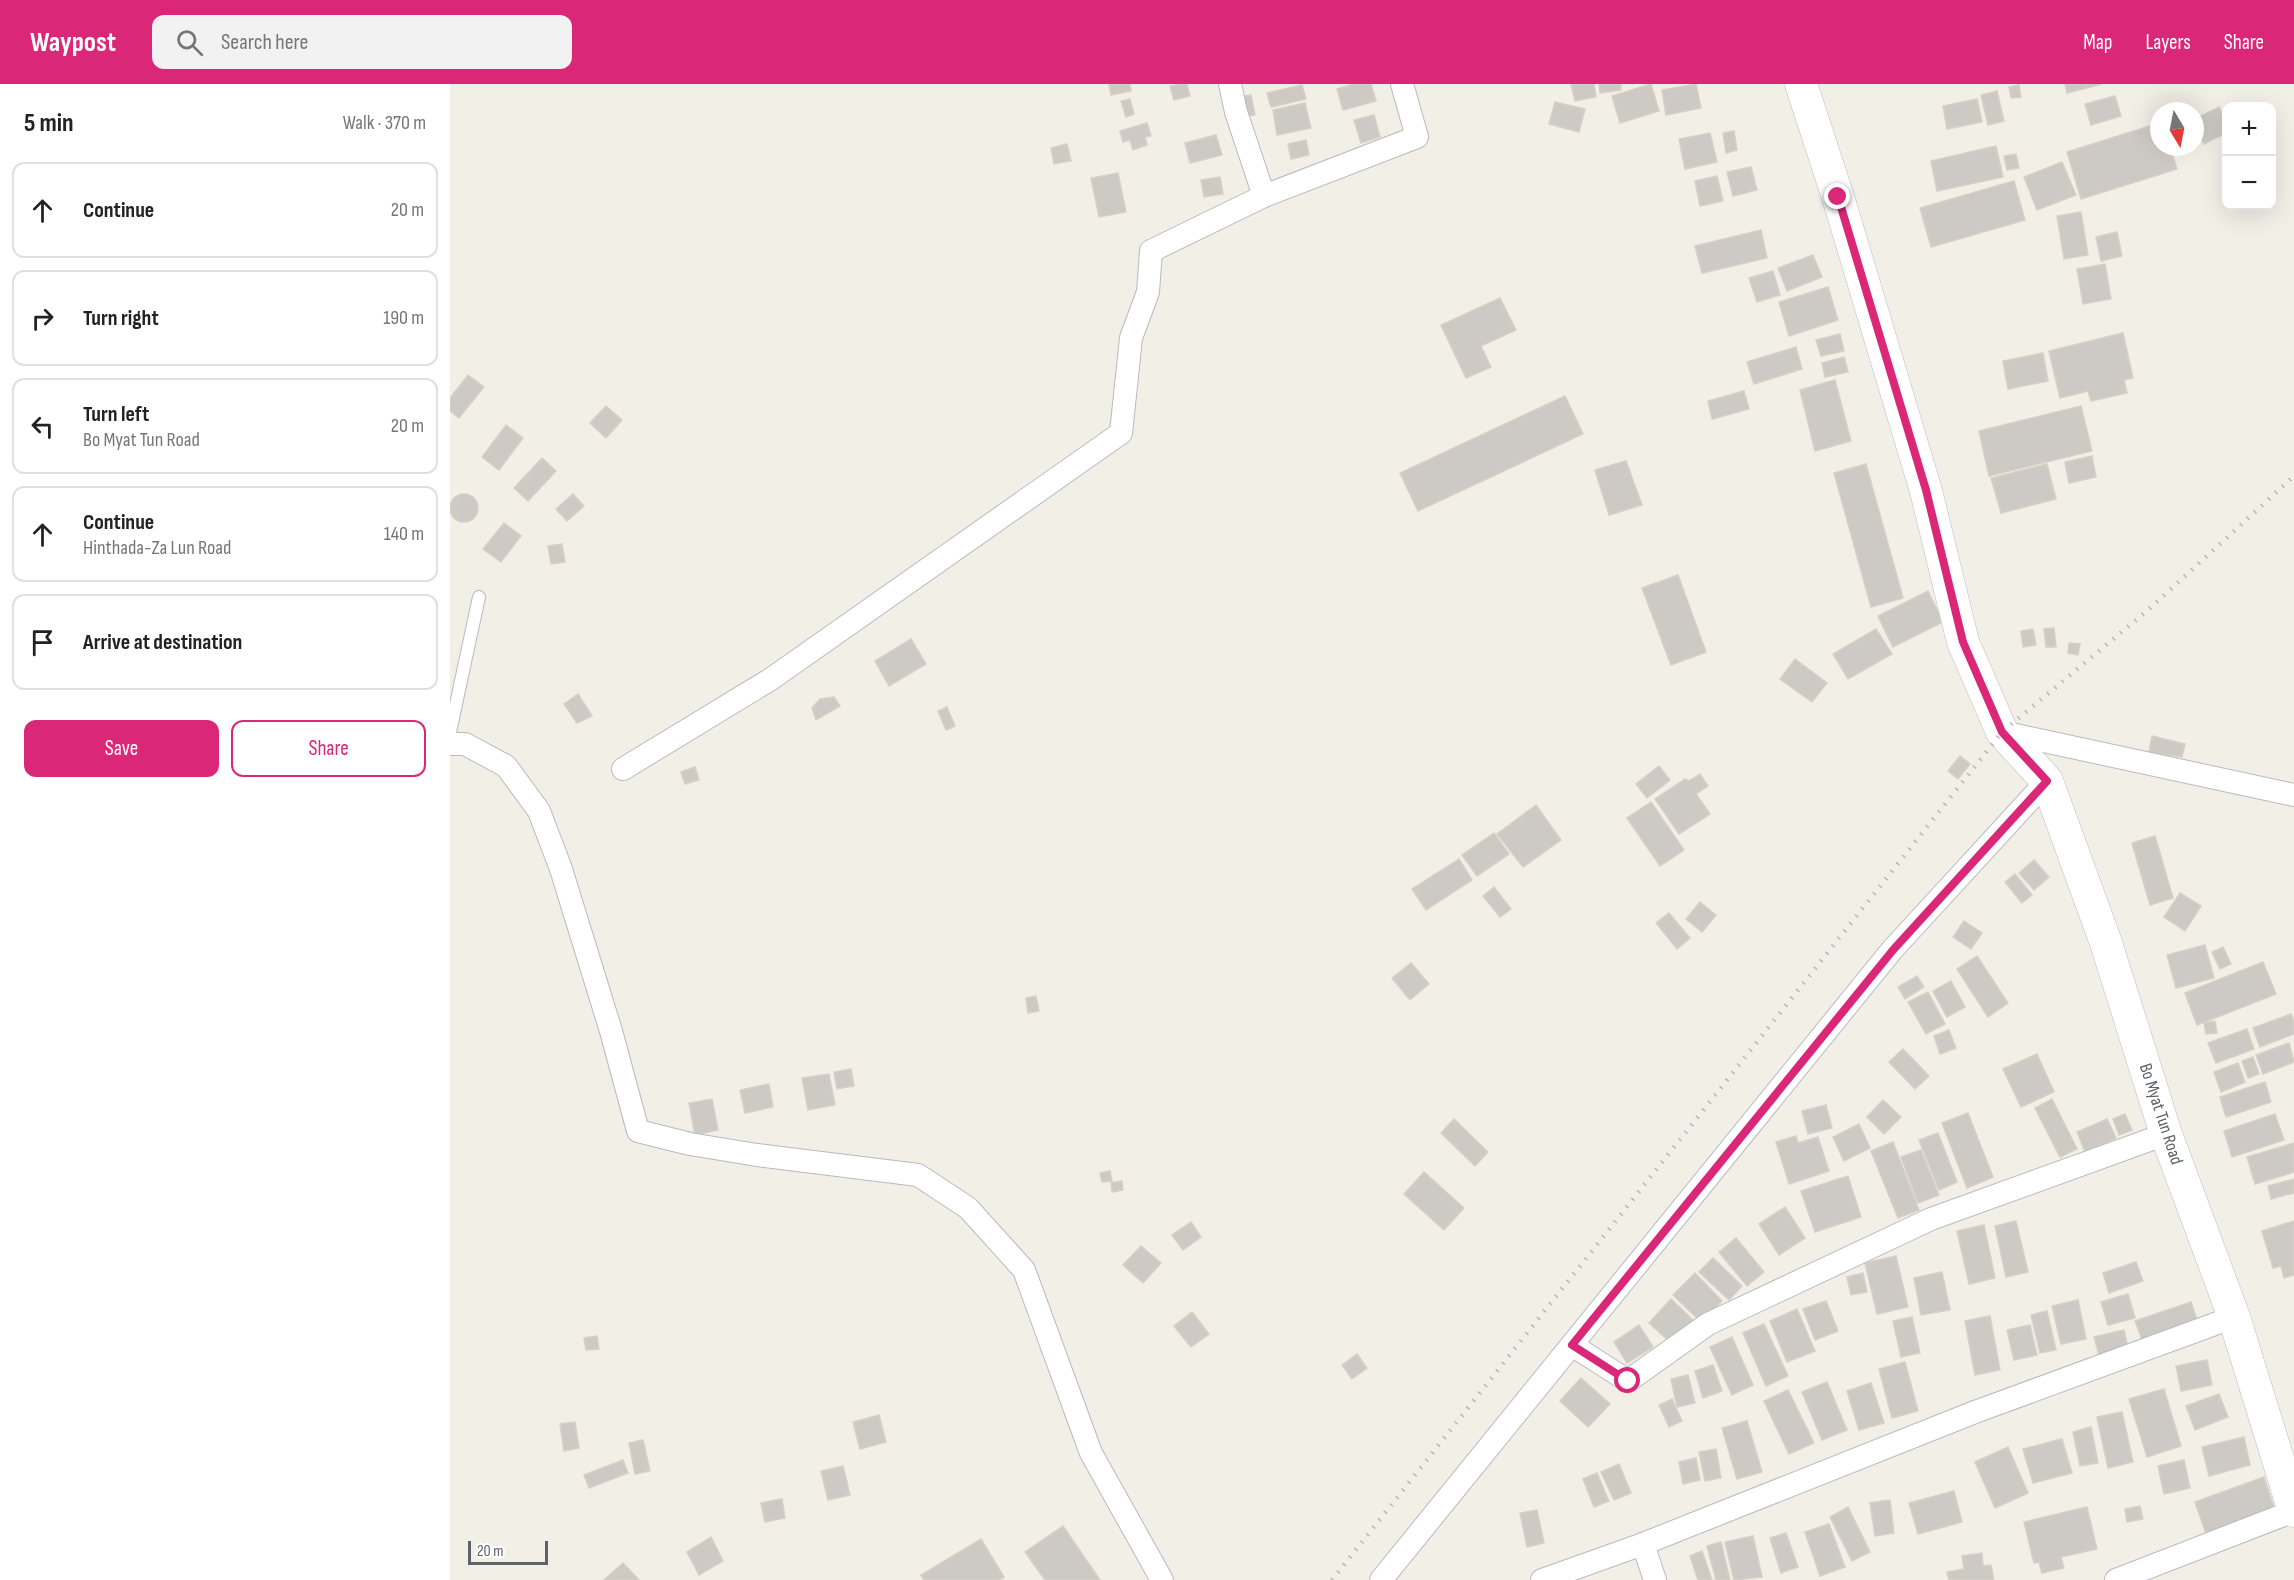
<!DOCTYPE html>
<html lang="en">
<head>
<meta charset="utf-8">
<style>
	:root { --surface:#fff; --page:#f2f2f2; --text:#222; --muted:#767676; --line:#e0e0e0; --accent:#db2777 }
	body { margin:0; font-family:"Sofia Sans Condensed",sans-serif; background:var(--page); color:var(--text) }
	.controls { position:absolute; right:18px; top:18px; display:grid; overflow:hidden; border-radius:12px; box-shadow:0 6px 24px #0002 }
	.controls button { width:54px; height:54px; display:grid; place-items:center; padding:0; border:0; border-bottom:2px solid var(--line); background:var(--surface); color:var(--text); font:30px sans-serif }
	.compass { position:absolute; left:1700px; top:18px; width:54px; height:54px; border-radius:50%; background:var(--surface); box-shadow:0 6px 24px #0002; rotate:170deg }
	.scale { position:absolute; left:18px; bottom:15px; width:80px; box-sizing:border-box; padding-left:6px; border:3px solid #5e6369; border-top:0; font-size:16px; line-height:21px; white-space:nowrap; color:#5e6369; -webkit-text-stroke:4px #fff; paint-order:stroke }
	.stop { position:absolute; width:18px; height:18px; margin:-14px; border:4px solid #db2777; border-radius:50%; background:#fff }
	.stop.end { background:#db2777; border-color:#fff; box-shadow:0 2px 6px #0008 }
	.list { margin:0; padding:0; list-style:none }
	h2 { display:flex; justify-content:space-between; align-items:center; height:78px; margin:0; padding:0 24px; font-size:26px }
	h2 small { font-size:20px; font-weight:400; color:var(--muted) }
	.list li { display:grid; grid-template-columns:39px 1fr auto; gap:18px; align-items:center; box-sizing:border-box; height:96px; margin:0 12px 12px; padding:0 12px; border:2px solid var(--line); border-radius:12px }
	.list b { display:block; font-size:22px; white-space:nowrap }
	.list p { margin:0; font-size:20px; white-space:nowrap; color:var(--muted) }
	.list em { font-size:20px; font-style:normal; color:var(--muted) }
	.actions { display:flex; gap:12px; padding:18px 24px }
	.actions a { flex:1; padding:14px 0; border:2px solid var(--accent); border-radius:12px; text-align:center; font-size:21px; color:var(--accent) }
	.actions .main { background:var(--accent); color:#fff }
	.icon { flex:none; width:33px; height:33px; fill:none; stroke:currentColor; stroke-width:2; stroke-linecap:round; stroke-linejoin:round }
	.map { position:relative; flex:none; width:1844px; height:1496px; overflow:hidden }
	header { display:flex; align-items:center; gap:36px; box-sizing:border-box; height:84px; padding:0 30px; background:var(--accent); color:#fff }
	header strong { font-size:28px }
	nav { display:flex; gap:33px; margin-inline-start:auto; font-size:21px }
	.search { width:420px; height:54px; background:var(--page); display:flex; align-items:center; gap:15px; box-sizing:border-box; padding:0 21px; border-radius:12px; color:var(--muted); font-size:22px }
	main { display:flex }
	aside { flex:1; background:var(--surface) }
	.map>svg:first-child { display:block }
	.building { fill:#cdc9c4; stroke:#d7d0c4; stroke-width:1.5 }
	.lines { fill:none; stroke-linecap:round; stroke-linejoin:round }
	.service-casing { stroke:#b7babf; stroke-width:14 }
	.minor-casing { stroke:#b7babf; stroke-width:24 }
	.secondary-casing { stroke:#babec4; stroke-width:33 }
	.service { stroke:#fff; stroke-width:12 }
	.minor { stroke:#fff; stroke-width:22 }
	.secondary { stroke:#fff; stroke-width:32 }
	.rail { stroke:#b6b7b8; stroke-width:4.5; stroke-dasharray:1.5 8; stroke-linecap:butt }
	.route { stroke:#db2777; stroke-width:8 }
	.labels { text-anchor:middle; dominant-baseline:central; stroke-width:4.5; stroke-linejoin:round; paint-order:stroke }
	.street-label { font-size:18px; fill:#5e6369; stroke:#fff }
</style>
</head>
<body>
<header>
<strong>Waypost</strong>
<div class="search"><svg class="icon" aria-label="search" viewBox="0 0 24 24"><circle cx="10" cy="10" r="6"/><path d="M15 15l6 6"/></svg>Search here</div>
<nav><a>Map</a><a>Layers</a><a>Share</a></nav>
</header>
<main>
<aside>
<h2>5 min<small>Walk · 370 m</small></h2>
<ul class="list">
<li><svg class="icon" aria-label="ahead" viewBox="0 0 24 24"><path d="M12 20V5M6 11l6-6 6 6"/></svg><div><b>Continue</b></div><em>20 m</em></li>
<li><svg class="icon" aria-label="right" viewBox="0 0 24 24"><path d="M7 20v-9h11M14 6l5 5-5 5"/></svg><div><b>Turn right</b></div><em>190 m</em></li>
<li><svg class="icon" aria-label="left" viewBox="0 0 24 24"><path d="M17 20v-9H6M10 6l-5 5 5 5"/></svg><div><b>Turn left</b><p>Bo Myat Tun Road</p></div><em>20 m</em></li>
<li><svg class="icon" aria-label="ahead" viewBox="0 0 24 24"><path d="M12 20V5M6 11l6-6 6 6"/></svg><div><b>Continue</b><p>Hinthada-Za Lun Road</p></div><em>140 m</em></li>
<li><svg class="icon" aria-label="arrive" viewBox="0 0 24 24"><path d="M6 21V4h12l-3 4 3 4H6"/></svg><div><b>Arrive at destination</b></div></li>
</ul>
<div class="actions"><a class="main">Save</a><a>Share</a></div>
</aside>
<div class="map">
<svg width="1844" height="1496" viewBox="0 0 1844 1496">
	<rect width="100%" height="100%" fill="#f2efe7"/>
	<g class="building">
		<polygon points="659,0 680,0 681,7 661,11"/>
		<polygon points="731,0 737,0 740,12 724,16 720,2"/>
		<polygon points="903,0 921,0 926,17 893,26 887,5"/>
		<polygon points="1121,0 1144,0 1146,13 1125,17"/>
		<polygon points="1149,0 1171,0 1171,6 1150,9"/>
		<polygon points="1201,0 1209,27 1170,39 1162,12"/>
		<polygon points="1246,0 1251,24 1216,31 1212,6"/>
		<polygon points="1615,0 1652,0 1617,9"/>
		<polygon points="852,1 856,15 821,23 817,9"/>
		<polygon points="1569,1 1571,13 1561,14 1559,3"/>
		<polygon points="1547,7 1554,37 1538,41 1531,11"/>
		<polygon points="801,11 805,31 792,33 789,13"/>
		<polygon points="1665,12 1671,32 1641,41 1635,20"/>
		<polygon points="680,15 684,30 676,33 671,17"/>
		<polygon points="1527,15 1532,38 1497,45 1493,22"/>
		<polygon points="1105,18 1135,25 1129,48 1099,40"/>
		<polygon points="855,19 861,44 827,51 823,26"/>
		<polygon points="1769,23 1776,38 1776,49 1754,60 1745,42 1745,35"/>
		<polygon points="924,31 930,53 911,59 904,36"/>
		<polygon points="697,39 701,52 695,53 697,61 683,66 680,56 673,58 670,47"/>
		<polygon points="1709,39 1709,63 1720,63 1727,85 1631,115 1617,68"/>
		<polygon points="1284,47 1287,66 1276,69 1273,49"/>
		<polygon points="1260,49 1267,78 1235,85 1229,55"/>
		<polygon points="766,51 772,71 740,79 735,59"/>
		<polygon points="856,56 859,71 841,75 838,60"/>
		<polygon points="617,60 621,77 604,80 601,64"/>
		<polygon points="1546,62 1553,93 1487,107 1481,77"/>
		<polygon points="1566,70 1569,84 1557,86 1554,72"/>
		<polygon points="1612,78 1626,111 1587,126 1574,93"/>
		<polygon points="1301,83 1307,106 1283,112 1277,88"/>
		<polygon points="668,89 676,128 649,133 641,94"/>
		<polygon points="1267,92 1273,117 1250,122 1245,97"/>
		<polygon points="770,93 773,110 754,113 751,96"/>
		<polygon points="1564,97 1575,136 1481,163 1470,124"/>
		<polygon points="1631,128 1638,171 1614,175 1607,132"/>
		<polygon points="1311,146 1317,174 1252,189 1245,162"/>
		<polygon points="1667,148 1672,172 1651,177 1646,153"/>
		<polygon points="1363,171 1372,193 1337,207 1328,184"/>
		<polygon points="1655,180 1661,215 1633,220 1627,185"/>
		<polygon points="1323,187 1330,211 1307,218 1299,194"/>
		<polygon points="1378,203 1388,236 1339,252 1329,218"/>
		<polygon points="1050,214 1066,246 1031,262 1041,283 1016,294 991,241"/>
		<polygon points="1673,249 1683,294 1674,296 1677,309 1641,317 1638,307 1610,314 1599,267"/>
		<polygon points="1390,250 1394,267 1371,272 1366,256"/>
		<polygon points="1346,263 1352,285 1304,300 1297,278"/>
		<polygon points="1593,269 1598,297 1558,305 1553,277"/>
		<polygon points="1394,273 1398,288 1375,293 1372,279"/>
		<polygon points="18,291 34,303 9,334 0,327 0,314"/>
		<polygon points="1385,296 1401,357 1365,367 1350,306"/>
		<polygon points="1294,307 1299,325 1262,335 1258,317"/>
		<polygon points="1115,312 1133,350 968,427 950,389"/>
		<polygon points="156,322 172,336 156,354 140,339"/>
		<polygon points="1631,322 1642,367 1539,392 1529,347"/>
		<polygon points="56,341 73,354 49,386 32,373"/>
		<polygon points="1642,372 1646,393 1619,399 1615,378"/>
		<polygon points="92,374 106,387 78,417 64,404"/>
		<polygon points="1176,377 1192,421 1159,431 1145,386"/>
		<polygon points="1416,380 1453,514 1421,523 1384,389"/>
		<polygon points="1597,380 1606,415 1551,429 1541,394"/>
		<polygon points="123,410 134,422 117,437 106,425"/>
		<circle cx="14" cy="424" r="14"/>
		<polygon points="54,439 71,452 51,478 33,465"/>
		<polygon points="112,460 115,478 101,480 98,462"/>
		<polygon points="1228,491 1256,568 1221,581 1192,504"/>
		<polygon points="1478,507 1493,538 1443,563 1428,532"/>
		<polygon points="1604,544 1606,563 1596,563 1594,545"/>
		<polygon points="1426,545 1442,570 1398,595 1383,570"/>
		<polygon points="1583,545 1586,561 1573,563 1571,547"/>
		<polygon points="461,555 476,580 439,602 425,577"/>
		<polygon points="1619,559 1630,560 1628,571 1618,569"/>
		<polygon points="1345,575 1377,599 1362,618 1330,595"/>
		<polygon points="128,610 142,632 127,639 114,620"/>
		<polygon points="384,613 390,622 366,636 362,624 370,615"/>
		<polygon points="497,623 505,642 496,646 488,627"/>
		<polygon points="1702,652 1735,660 1732,673 1699,668"/>
		<polygon points="1510,672 1520,680 1508,695 1498,687"/>
		<polygon points="1209,682 1220,696 1197,714 1186,700"/>
		<polygon points="245,683 249,696 235,700 231,688"/>
		<polygon points="1250,690 1258,702 1246,710 1260,730 1229,750 1205,715 1235,695 1239,697"/>
		<polygon points="1201,718 1234,766 1210,782 1177,734"/>
		<polygon points="1086,721 1111,756 1073,783 1047,750"/>
		<polygon points="1044,749 1059,770 1027,792 1012,771"/>
		<polygon points="1705,752 1723,814 1700,821 1682,759"/>
		<polygon points="1009,775 1022,796 976,826 962,805"/>
		<polygon points="1584,776 1599,793 1584,806 1569,789"/>
		<polygon points="1565,790 1582,811 1572,819 1555,798"/>
		<polygon points="1044,803 1061,825 1050,833 1033,812"/>
		<polygon points="1730,809 1751,822 1735,847 1714,833"/>
		<polygon points="1250,818 1266,831 1252,848 1236,835"/>
		<polygon points="1219,829 1240,854 1227,865 1206,839"/>
		<polygon points="1514,837 1532,849 1521,865 1503,853"/>
		<polygon points="1755,861 1764,894 1726,904 1717,871"/>
		<polygon points="1773,863 1781,880 1770,885 1762,868"/>
		<polygon points="1527,872 1558,919 1538,933 1507,885"/>
		<polygon points="1813,878 1826,910 1747,941 1735,909"/>
		<polygon points="961,879 979,900 960,916 942,894"/>
		<polygon points="1467,892 1474,903 1455,915 1448,903"/>
		<polygon points="1501,897 1515,923 1497,933 1483,907"/>
		<polygon points="1478,908 1495,940 1476,950 1458,918"/>
		<polygon points="586,912 589,927 578,929 576,914"/>
		<polygon points="1841,930 1844,938 1844,950 1810,963 1803,944"/>
		<polygon points="1765,937 1767,949 1756,950 1754,939"/>
		<polygon points="1797,945 1804,965 1766,979 1758,959"/>
		<polygon points="1499,946 1506,964 1490,970 1484,952"/>
		<polygon points="1839,959 1844,978 1813,990 1806,971"/>
		<polygon points="1453,965 1479,992 1465,1005 1439,978"/>
		<polygon points="1587,970 1604,1008 1571,1023 1553,985"/>
		<polygon points="1803,973 1809,990 1798,994 1792,977"/>
		<polygon points="1788,979 1795,998 1771,1008 1764,988"/>
		<polygon points="401,985 404,1002 387,1005 384,988"/>
		<polygon points="379,990 385,1021 358,1026 352,994"/>
		<polygon points="1815,998 1821,1018 1776,1033 1770,1013"/>
		<polygon points="319,1000 323,1023 295,1029 290,1006"/>
		<polygon points="262,1015 268,1046 245,1051 239,1019"/>
		<polygon points="1602,1015 1627,1065 1610,1073 1585,1024"/>
		<polygon points="1433,1016 1451,1033 1434,1050 1417,1033"/>
		<polygon points="1376,1021 1382,1044 1358,1050 1352,1027"/>
		<polygon points="1518,1029 1543,1093 1517,1104 1492,1039"/>
		<polygon points="1675,1030 1682,1046 1669,1051 1663,1035"/>
		<polygon points="1825,1030 1834,1056 1782,1073 1774,1047"/>
		<polygon points="1004,1035 1038,1068 1025,1082 991,1049"/>
		<polygon points="1657,1035 1666,1054 1635,1068 1627,1048"/>
		<polygon points="1409,1040 1420,1064 1394,1077 1383,1053"/>
		<polygon points="1488,1049 1507,1098 1489,1106 1469,1056"/>
		<polygon points="1346,1052 1348,1059 1368,1053 1379,1087 1339,1100 1326,1058"/>
		<polygon points="1443,1058 1469,1126 1448,1134 1421,1067"/>
		<polygon points="1844,1059 1844,1088 1805,1100 1797,1073"/>
		<polygon points="1471,1066 1489,1111 1468,1119 1451,1073"/>
		<polygon points="660,1087 662,1097 652,1098 650,1089"/>
		<polygon points="974,1088 1014,1124 994,1146 954,1110"/>
		<polygon points="1398,1092 1411,1133 1365,1148 1351,1107"/>
		<polygon points="1844,1095 1844,1109 1821,1115 1818,1102"/>
		<polygon points="672,1097 673,1106 662,1108 661,1099"/>
		<polygon points="1335,1123 1355,1154 1329,1171 1309,1140"/>
		<polygon points="1566,1137 1578,1188 1556,1193 1545,1142"/>
		<polygon points="1844,1137 1844,1191 1834,1194 1831,1182 1823,1184 1812,1147"/>
		<polygon points="741,1138 751,1153 733,1166 722,1151"/>
		<polygon points="1534,1141 1545,1194 1519,1200 1507,1147"/>
		<polygon points="1286,1154 1314,1188 1297,1202 1269,1168"/>
		<polygon points="691,1162 711,1179 693,1199 673,1181"/>
		<polygon points="1446,1172 1458,1223 1427,1230 1415,1179"/>
		<polygon points="1263,1174 1292,1202 1279,1216 1249,1188"/>
		<polygon points="1686,1178 1693,1197 1659,1209 1653,1189"/>
		<polygon points="1492,1188 1500,1226 1471,1231 1464,1194"/>
		<polygon points="1245,1189 1272,1217 1251,1238 1223,1211"/>
		<polygon points="1413,1189 1417,1208 1401,1211 1397,1193"/>
		<polygon points="1678,1210 1685,1234 1658,1241 1651,1218"/>
		<polygon points="1221,1215 1243,1236 1221,1259 1199,1239"/>
		<polygon points="1628,1216 1636,1255 1611,1260 1602,1222"/>
		<polygon points="1376,1217 1388,1247 1365,1256 1353,1225"/>
		<polygon points="1741,1218 1748,1239 1693,1258 1685,1237"/>
		<polygon points="1347,1225 1365,1267 1337,1278 1320,1237"/>
		<polygon points="1597,1227 1606,1266 1590,1269 1581,1231"/>
		<polygon points="742,1228 759,1250 741,1263 724,1242"/>
		<polygon points="1540,1232 1550,1286 1525,1291 1515,1237"/>
		<polygon points="1462,1233 1470,1269 1451,1273 1443,1237"/>
		<polygon points="1314,1240 1338,1292 1316,1302 1293,1249"/>
		<polygon points="1189,1241 1203,1263 1177,1279 1164,1258"/>
		<polygon points="1580,1241 1587,1271 1564,1276 1557,1246"/>
		<polygon points="1674,1246 1679,1268 1650,1275 1644,1253"/>
		<polygon points="147,1252 149,1265 136,1266 134,1254"/>
		<polygon points="1282,1253 1303,1301 1282,1311 1260,1263"/>
		<polygon points="907,1270 917,1284 902,1295 892,1281"/>
		<polygon points="1757,1276 1762,1301 1731,1307 1726,1282"/>
		<polygon points="1455,1278 1468,1327 1442,1334 1429,1285"/>
		<polygon points="1263,1281 1272,1307 1253,1314 1245,1287"/>
		<polygon points="1238,1291 1245,1319 1227,1323 1221,1295"/>
		<polygon points="1131,1294 1160,1320 1138,1343 1110,1317"/>
		<polygon points="1377,1298 1397,1346 1372,1356 1352,1308"/>
		<polygon points="1421,1299 1434,1339 1409,1346 1397,1307"/>
		<polygon points="1714,1305 1731,1362 1697,1373 1679,1315"/>
		<polygon points="1338,1306 1364,1359 1339,1370 1314,1317"/>
		<polygon points="1769,1310 1778,1333 1745,1346 1736,1322"/>
		<polygon points="1222,1315 1232,1337 1219,1343 1209,1321"/>
		<polygon points="1672,1328 1683,1378 1658,1384 1647,1333"/>
		<polygon points="429,1331 436,1358 410,1365 403,1338"/>
		<polygon points="1297,1337 1312,1388 1287,1395 1272,1344"/>
		<polygon points="125,1338 129,1364 114,1367 110,1340"/>
		<polygon points="1641,1343 1648,1379 1630,1382 1623,1348"/>
		<polygon points="1794,1353 1800,1381 1759,1392 1752,1363"/>
		<polygon points="1612,1355 1622,1389 1583,1399 1573,1365"/>
		<polygon points="193,1356 200,1387 185,1390 179,1359"/>
		<polygon points="1558,1363 1578,1409 1545,1424 1525,1378"/>
		<polygon points="1266,1365 1271,1394 1255,1397 1249,1368"/>
		<polygon points="1246,1374 1250,1396 1233,1400 1229,1378"/>
		<polygon points="173,1376 178,1389 139,1404 134,1391"/>
		<polygon points="1734,1376 1740,1404 1714,1410 1708,1382"/>
		<polygon points="1169,1380 1181,1409 1164,1416 1151,1388"/>
		<polygon points="393,1382 400,1411 378,1416 371,1387"/>
		<polygon points="1147,1389 1159,1417 1144,1423 1133,1395"/>
		<polygon points="1814,1393 1825,1426 1756,1450 1745,1418"/>
		<polygon points="1504,1407 1512,1438 1468,1450 1459,1419"/>
		<polygon points="332,1415 335,1434 315,1438 311,1419"/>
		<polygon points="1440,1416 1444,1449 1425,1452 1420,1419"/>
		<polygon points="1690,1422 1693,1435 1677,1438 1675,1425"/>
		<polygon points="1398,1423 1420,1468 1402,1477 1380,1433"/>
		<polygon points="1637,1423 1647,1465 1611,1473 1614,1484 1592,1489 1589,1478 1584,1479 1574,1438"/>
		<polygon points="1087,1426 1094,1459 1077,1463 1070,1429"/>
		<polygon points="1379,1440 1395,1483 1370,1492 1355,1448"/>
		<polygon points="613,1442 650,1496 595,1496 575,1468"/>
		<polygon points="1336,1449 1348,1483 1331,1489 1320,1454"/>
		<polygon points="1303,1452 1312,1493 1284,1496 1275,1458"/>
		<polygon points="261,1453 273,1477 249,1491 237,1468"/>
		<polygon points="531,1455 554,1493 549,1496 474,1496 471,1491"/>
		<polygon points="1271,1458 1280,1496 1266,1496 1257,1462"/>
		<polygon points="1252,1467 1262,1496 1248,1496 1240,1472"/>
		<polygon points="1532,1469 1533,1482 1541,1481 1544,1496 1499,1496 1497,1488 1514,1485 1512,1472"/>
		<polygon points="173,1479 189,1496 154,1496"/>
	</g>
	<g class="lines">
		<g class="service-casing">
			<polyline id="service" points="0,648 29,513"/>
		</g>
		<g class="minor-casing">
			<g id="minor">
				<polyline points="780,0 786,28 814,112"/>
				<polyline points="1552,648 1844,711"/>
				<polyline points="0,660 15,660 56,682 89,727 111,785 161,947 188,1047 240,1060 307,1071 468,1091 518,1124 574,1186 641,1369 712,1496"/>
				<polyline points="173,685 321,595 671,349 681,254 698,208 701,167 814,112 967,53 952,0"/>
				<polyline points="1122,1261 1178,1297 1258,1240 1481,1135 1716,1050"/>
				<polyline points="1193,1460 1205,1496"/>
				<polyline points="931,1496 1442,866 1597,697"/>
				<polyline points="1092,1496 1193,1460 1525,1328 1784,1233"/>
				<polyline points="1666,1496 1844,1427"/>
			</g>
		</g>
		<g class="secondary-casing">
			<polyline id="secondary" points="1351,0 1388,113 1476,407 1513,558 1552,648 1597,697 1656,859 1716,1050 1784,1233 1844,1427"/>
		</g>
		<use href="#service" class="service"/>
		<use href="#minor" class="minor"/>
		<use href="#secondary" class="secondary"/>
		<polyline class="rail" points="882,1496 1552,648 1698,526 1844,392"/>
	</g>
	<g class="lines">
		<polyline class="route" points="1178,1297 1122,1261 1443,866 1597,697 1552,648 1513,558 1476,406 1388,113"/>
	</g>
	<g class="labels">
		<g class="street-label">
			<text transform="translate(1711 1030) rotate(72)">Bo Myat Tun Road</text>
		</g>
	</g>
</svg>
<div class="controls">
<button>+</button>
<button>−</button>
</div>
<svg class="compass" viewBox="-18 -18 36 36"><path d="M0-13l5 13h-10z" fill="#e53935"/><path d="M0 13l5-13h-10z" fill="#767676"/></svg>
<div class="scale">20 m</div>
<div class="stop" style="left:1178px;top:1297px"></div>
<div class="stop end" style="left:1388px;top:113px"></div>
</div>
</main>
</body>
</html>
